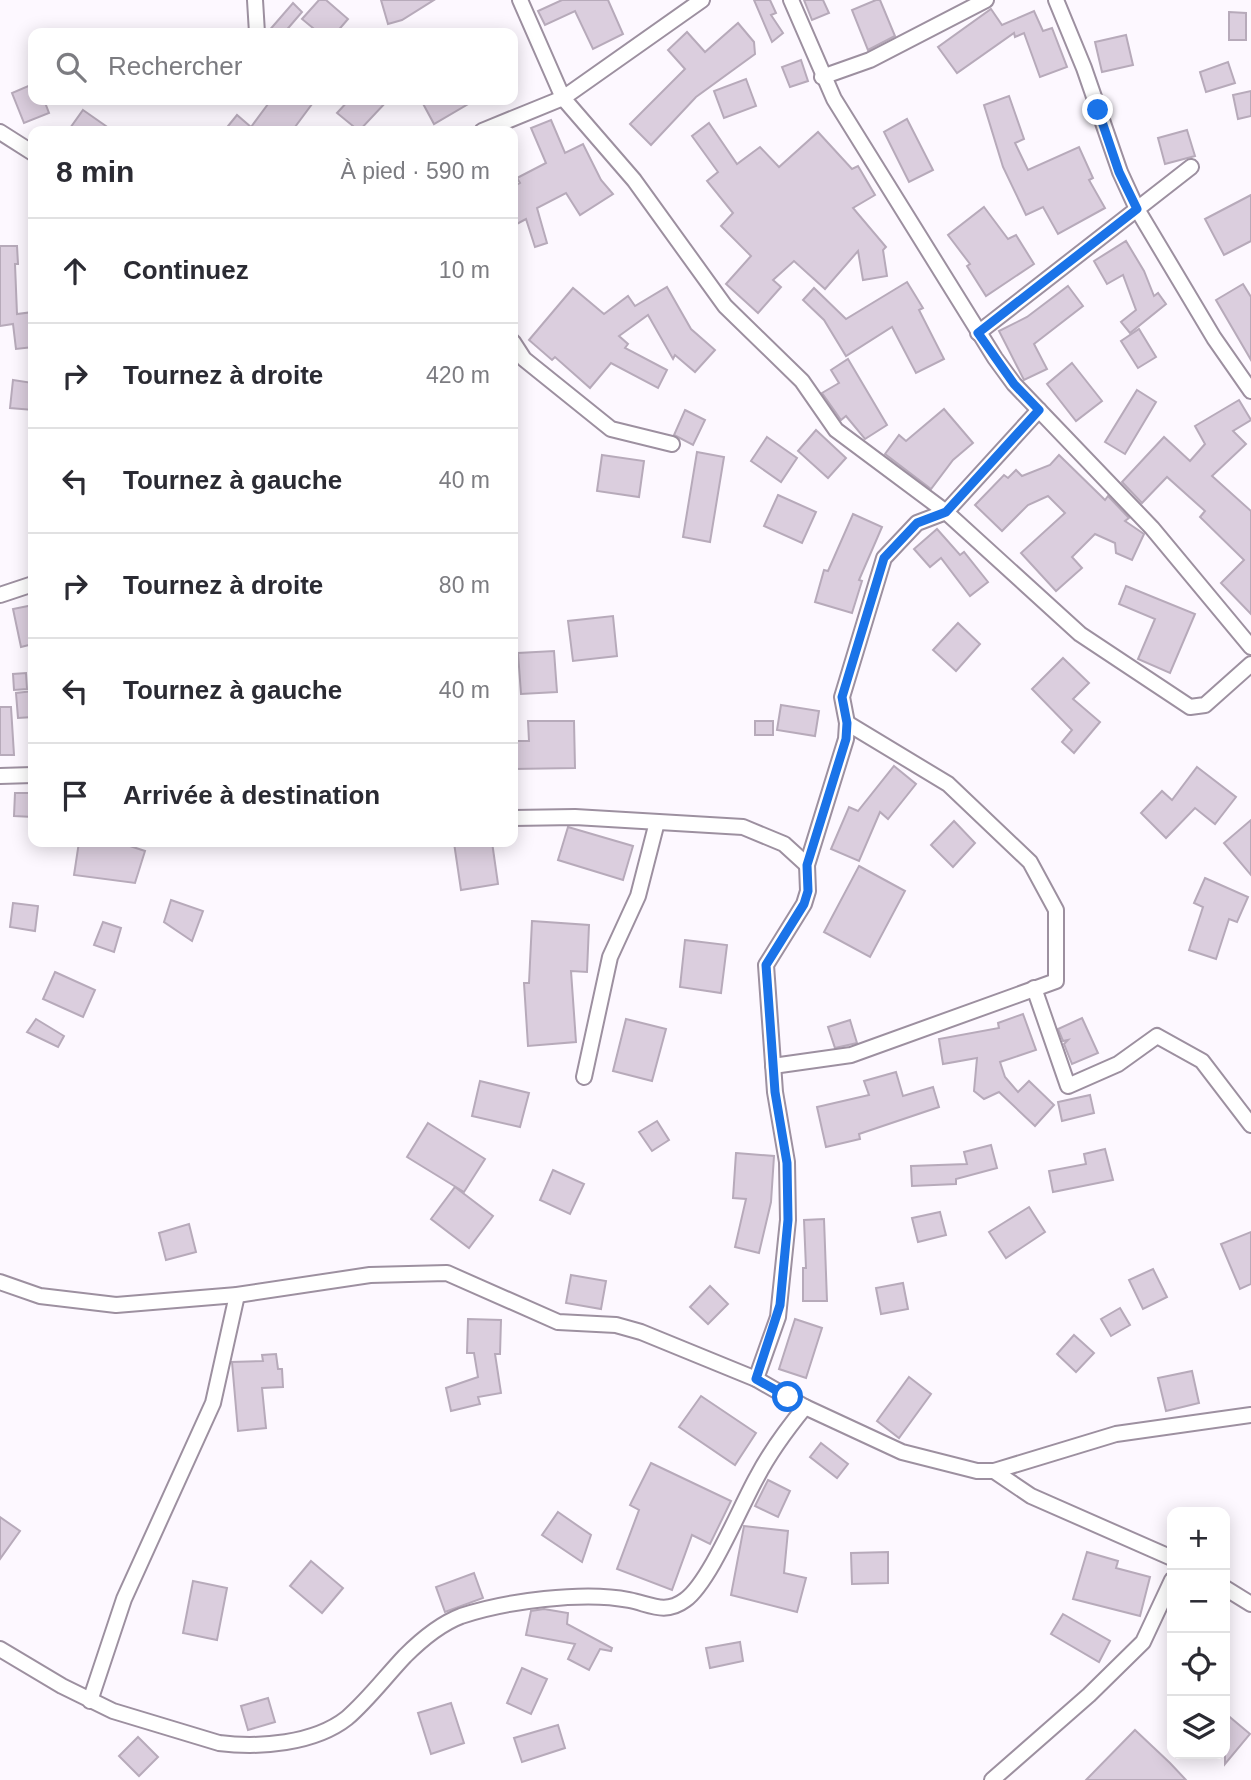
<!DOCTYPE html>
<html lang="fr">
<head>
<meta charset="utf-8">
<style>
	:root { --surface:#fff; --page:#f7f7f7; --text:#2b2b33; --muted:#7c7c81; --line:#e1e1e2 }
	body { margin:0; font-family:Helvetica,sans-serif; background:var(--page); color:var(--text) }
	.controls { position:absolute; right:21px; bottom:21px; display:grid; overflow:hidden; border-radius:14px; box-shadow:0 4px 18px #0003 }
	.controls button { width:63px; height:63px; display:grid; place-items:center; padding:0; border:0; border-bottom:2px solid var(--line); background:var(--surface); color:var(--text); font:35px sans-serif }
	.stop { position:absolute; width:21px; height:21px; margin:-16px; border:5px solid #1a73e8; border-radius:50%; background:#fff }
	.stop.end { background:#1a73e8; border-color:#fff; box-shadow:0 2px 7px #0008 }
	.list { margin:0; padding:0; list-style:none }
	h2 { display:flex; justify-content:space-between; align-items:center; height:91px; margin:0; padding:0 28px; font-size:30px }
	h2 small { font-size:23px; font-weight:400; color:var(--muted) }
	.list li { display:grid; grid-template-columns:46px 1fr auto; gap:21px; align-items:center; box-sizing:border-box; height:105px; padding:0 28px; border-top:2px solid var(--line) }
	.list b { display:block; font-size:26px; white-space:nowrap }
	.list em { font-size:23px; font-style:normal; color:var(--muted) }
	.icon { flex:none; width:38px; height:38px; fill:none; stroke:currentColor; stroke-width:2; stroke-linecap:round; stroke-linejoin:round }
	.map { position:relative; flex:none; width:1251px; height:1780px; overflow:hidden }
	.search { position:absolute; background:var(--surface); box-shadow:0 4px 18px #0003; left:28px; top:28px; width:490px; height:77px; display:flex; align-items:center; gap:18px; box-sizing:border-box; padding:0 24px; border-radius:14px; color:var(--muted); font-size:26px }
	.panel { position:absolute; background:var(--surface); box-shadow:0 4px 18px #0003; left:28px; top:126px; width:490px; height:721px; border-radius:14px }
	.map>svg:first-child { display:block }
	.building { fill:#dbcede; stroke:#b7aaba; stroke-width:2 }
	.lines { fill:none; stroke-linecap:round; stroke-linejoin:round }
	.street-casing { stroke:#9d90a0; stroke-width:18 }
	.street { stroke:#fff; stroke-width:14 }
	.route { stroke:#1a73e8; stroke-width:9 }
</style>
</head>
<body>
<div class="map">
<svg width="1251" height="1780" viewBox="0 0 1251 1780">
	<rect width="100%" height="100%" fill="#fdf8ff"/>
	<g class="building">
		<polygon points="319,0 326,0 348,19 336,33 319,33 302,19"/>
		<polygon points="381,0 434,0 402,20 388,24"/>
		<polygon points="562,0 608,0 623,34 593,49 575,11 545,25 538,11"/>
		<polygon points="754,0 770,0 776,13 771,15 783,33 772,42"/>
		<polygon points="804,0 823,0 829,13 812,20"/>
		<polygon points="876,0 880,0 895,36 868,50 852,10"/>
		<polygon points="293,3 302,12 284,33 267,33"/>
		<polygon points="991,9 1002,25 1034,11 1043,31 1052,28 1067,67 1040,77 1024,33 1015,37 1014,33 957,73 938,47"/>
		<polygon points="1229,12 1246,13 1246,40 1229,40"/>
		<polygon points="738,23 754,42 755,54 696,97 651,145 630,124 685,69 668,50 687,32 705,52"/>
		<polygon points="1126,35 1133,65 1102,72 1095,42"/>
		<polygon points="801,60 808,81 790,87 782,67"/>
		<polygon points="1228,62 1235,83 1206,92 1200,72"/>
		<polygon points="746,79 756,106 724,118 714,91"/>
		<polygon points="33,84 33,100 44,100 49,113 24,123 12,93"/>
		<polygon points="1251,91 1251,116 1238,119 1233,95"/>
		<polygon points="1009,96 1024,139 1015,143 1028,170 1079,147 1093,178 1089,180 1105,208 1058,234 1043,207 1026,215 1003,167 984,105"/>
		<polygon points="271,100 315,100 292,131 224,131 237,115 251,127"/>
		<polygon points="349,100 388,100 359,131 337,113"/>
		<polygon points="421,100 475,100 434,124"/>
		<polygon points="83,110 113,131 68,131"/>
		<polygon points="907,119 933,170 909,182 884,132"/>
		<polygon points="551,120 565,153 583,144 601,180 613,194 580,215 566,193 537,208 547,243 535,247 526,219 513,226 513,187 520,183 517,178 546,163 531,128"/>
		<polygon points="709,123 737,164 760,147 779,167 818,132 852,169 858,166 875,195 853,208 886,247 883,250 887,276 863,280 858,251 825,289 794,261 773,280 781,287 758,313 726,284 751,256 721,226 733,213 707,181 718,172 692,136"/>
		<polygon points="1187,130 1195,156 1165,164 1158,138"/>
		<polygon points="1251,195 1251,241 1224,255 1205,219"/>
		<polygon points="984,207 1008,239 1016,235 1034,264 986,296 967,266 970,264 948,235"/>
		<polygon points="1126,241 1144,271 1154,296 1158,293 1166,304 1130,333 1121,322 1136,310 1123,275 1107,284 1094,261"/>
		<polygon points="0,246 17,246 18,264 15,264 17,314 33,312 33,347 16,349 13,324 0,326"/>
		<polygon points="907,282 923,308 919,310 944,359 916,373 892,327 846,356 824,320 803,300 814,288 846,319"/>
		<polygon points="1243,284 1251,297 1251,360 1216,300"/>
		<polygon points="1068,286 1083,306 1034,344 1047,369 1024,380 999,331 1027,317"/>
		<polygon points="667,287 691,329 715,350 695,372 675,355 673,359 648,315 619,336 628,344 625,348 667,370 658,388 611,363 590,388 555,357 552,360 529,340 573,288 604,314 628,296 635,306"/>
		<polygon points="1139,329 1156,357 1138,368 1121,341"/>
		<polygon points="848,359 887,425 865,439 846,416 841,420 822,393 839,383 831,370"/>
		<polygon points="1072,363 1102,401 1076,421 1047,384"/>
		<polygon points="13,380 33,383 33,410 10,408"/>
		<polygon points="1137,390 1156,402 1125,454 1105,442"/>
		<polygon points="1239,400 1251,420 1233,431 1246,444 1212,476 1251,511 1251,614 1221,583 1244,560 1200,517 1205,511 1167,477 1142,503 1122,482 1164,437 1190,461 1205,444 1195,426"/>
		<polygon points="944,409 973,443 953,460 931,489 885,454 899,435 906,441"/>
		<polygon points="685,410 705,420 693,445 674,435"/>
		<polygon points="816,430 846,458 828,478 798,451"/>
		<polygon points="767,437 797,458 781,482 751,461"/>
		<polygon points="697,452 724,457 710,542 683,537"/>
		<polygon points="602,455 644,461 639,497 597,491"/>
		<polygon points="1059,455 1101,496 1105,500 1108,496 1129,518 1125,521 1144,534 1132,560 1116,553 1115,543 1095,534 1072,557 1082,568 1056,591 1021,553 1065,513 1048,496 1028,505 1002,531 975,505 1004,475 1008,478 1016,470 1022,476 1050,465"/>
		<polygon points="778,495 816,512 802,543 764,526"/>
		<polygon points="853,514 882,527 859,580 862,581 852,613 815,602 824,570 828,571"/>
		<polygon points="937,529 960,555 964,552 988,582 970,596 941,558 930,567 914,549"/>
		<polygon points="1126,586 1195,614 1170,673 1138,659 1155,619 1119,604"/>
		<polygon points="33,605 33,644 21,647 13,609"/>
		<polygon points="613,616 617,656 573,661 568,621"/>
		<polygon points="958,623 980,644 956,671 933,650"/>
		<polygon points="554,651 557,692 521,694 518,653"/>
		<polygon points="1063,658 1089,683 1073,699 1100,722 1074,753 1062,742 1072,730 1032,689"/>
		<polygon points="26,673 27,689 14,690 13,674"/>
		<polygon points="33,691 33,717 18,718 16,693"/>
		<polygon points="781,705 819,711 815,736 777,730"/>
		<polygon points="0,707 11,707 14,755 0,755"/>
		<polygon points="528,721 574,721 575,768 513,769 513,741 529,741"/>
		<rect x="755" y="721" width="18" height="14"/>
		<polygon points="894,766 916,784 888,819 880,812 859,861 831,849 849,807 858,811"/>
		<polygon points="1197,767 1236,797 1215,824 1195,808 1166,838 1141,813 1162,791 1172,800"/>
		<polygon points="15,793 33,793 33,817 14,816"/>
		<polygon points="1251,820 1251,875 1224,843"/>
		<polygon points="954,821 975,843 953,867 931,845"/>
		<polygon points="568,827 633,846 623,880 558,860"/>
		<polygon points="79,842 130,846 145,851 135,883 74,875"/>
		<polygon points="492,842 498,884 461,890 454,843"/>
		<polygon points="859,866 905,891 870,957 824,932"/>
		<polygon points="1205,878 1248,897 1237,922 1229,919 1216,959 1189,950 1203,907 1194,903"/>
		<polygon points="171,900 203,911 192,941 164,922"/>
		<polygon points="13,903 38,906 35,931 10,927"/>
		<polygon points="532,921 589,925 587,972 571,971 576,1042 528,1046 524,983 529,983"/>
		<polygon points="103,922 121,928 114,952 94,945"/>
		<polygon points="685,940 727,945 721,993 680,987"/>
		<polygon points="55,972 95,990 83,1017 43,999"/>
		<polygon points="1023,1014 1036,1050 1000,1062 1005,1077 1018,1092 1029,1081 1054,1105 1035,1126 999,1092 984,1099 974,1091 977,1058 943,1064 939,1039 999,1028 998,1023"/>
		<polygon points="1082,1018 1098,1053 1072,1064 1064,1044 1068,1040 1063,1041 1058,1029"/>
		<polygon points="36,1019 64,1036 58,1047 27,1032"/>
		<polygon points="626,1019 666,1029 652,1081 613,1071"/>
		<polygon points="850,1020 857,1043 835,1048 828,1027"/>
		<polygon points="896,1072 903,1096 933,1087 939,1107 859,1134 860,1139 826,1147 817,1107 869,1095 864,1081"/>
		<polygon points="480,1081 529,1093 520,1127 472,1116"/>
		<polygon points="1090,1095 1094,1113 1062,1121 1058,1102"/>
		<polygon points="657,1121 669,1140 652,1151 639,1132"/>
		<polygon points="428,1123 485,1159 464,1192 407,1157"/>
		<polygon points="991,1145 997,1168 956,1179 956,1184 912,1186 911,1166 967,1164 964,1152"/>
		<polygon points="1105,1149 1113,1180 1053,1192 1049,1171 1086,1164 1084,1154"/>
		<polygon points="736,1153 774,1156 771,1202 759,1253 735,1247 746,1199 733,1198"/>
		<polygon points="553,1170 584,1184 570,1214 540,1200"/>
		<polygon points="455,1187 493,1216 469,1248 431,1219"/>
		<polygon points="1029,1207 1045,1232 1006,1258 989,1232"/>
		<polygon points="940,1212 946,1235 918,1242 912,1218"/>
		<polygon points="824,1219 827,1301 803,1301 803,1268 806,1268 804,1220"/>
		<polygon points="189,1224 196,1252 166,1260 159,1233"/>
		<polygon points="1251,1232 1251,1284 1240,1289 1221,1244"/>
		<polygon points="1153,1269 1167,1297 1143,1309 1129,1280"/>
		<polygon points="571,1275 606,1281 601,1309 566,1303"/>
		<polygon points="903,1283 908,1309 881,1314 876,1288"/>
		<polygon points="710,1286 728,1304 708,1324 690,1307"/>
		<polygon points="1120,1308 1130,1325 1111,1336 1101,1319"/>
		<polygon points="468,1319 501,1320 500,1354 495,1354 501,1393 478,1397 480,1404 451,1411 446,1388 478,1377 474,1353 467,1353"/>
		<polygon points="795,1319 822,1328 806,1378 779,1369"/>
		<polygon points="1074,1335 1094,1353 1076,1372 1057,1354"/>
		<polygon points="276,1354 278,1369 282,1369 283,1387 262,1388 266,1428 238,1431 232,1362 263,1361 262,1355"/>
		<polygon points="1192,1371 1199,1403 1166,1411 1158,1378"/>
		<polygon points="909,1377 931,1394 899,1438 877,1421"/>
		<polygon points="701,1396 756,1433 735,1465 679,1427"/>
		<polygon points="821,1443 848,1464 837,1478 810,1457"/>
		<polygon points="651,1463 731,1501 710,1544 692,1535 672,1590 617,1569 639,1510 630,1505"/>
		<polygon points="768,1480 790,1491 778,1517 755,1506"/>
		<polygon points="558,1512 591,1535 582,1562 542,1535"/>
		<polygon points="0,1517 20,1531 0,1559"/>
		<polygon points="744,1526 788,1531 784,1573 806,1578 797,1612 731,1595"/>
		<polygon points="888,1552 888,1583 852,1584 851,1553"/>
		<polygon points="1087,1552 1118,1561 1116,1568 1150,1577 1140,1616 1073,1599"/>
		<polygon points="311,1561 343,1588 322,1613 290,1586"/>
		<polygon points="474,1573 483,1598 445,1612 436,1587"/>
		<polygon points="193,1581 227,1588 217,1640 183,1633"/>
		<polygon points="544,1609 568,1613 567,1624 612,1648 611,1651 600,1649 589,1670 568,1659 575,1644 526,1635 531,1611"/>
		<polygon points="1063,1614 1110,1641 1099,1662 1051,1634"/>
		<polygon points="740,1642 743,1661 710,1668 706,1648"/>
		<polygon points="522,1668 547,1679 531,1714 507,1703"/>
		<polygon points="268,1698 275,1722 248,1730 241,1706"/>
		<polygon points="451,1703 464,1743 431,1754 418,1713"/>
		<polygon points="1225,1713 1250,1734 1225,1764"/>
		<polygon points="558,1725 565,1748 522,1762 514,1738"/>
		<polygon points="1135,1730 1170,1763 1186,1780 1086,1780"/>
		<polygon points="138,1737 158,1757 139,1776 119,1756"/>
	</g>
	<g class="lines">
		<g class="street-casing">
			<g id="street">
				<polyline points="255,0 257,33"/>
				<polyline points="702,0 563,98 634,180 725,306 802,381 836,430 946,512 1080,634 1190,707 1205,705 1251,664"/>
				<polyline points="791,0 834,99 995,358 1014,384 1152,528 1251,647"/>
				<polyline points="1056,0 1084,68 1120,172 1137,209 1214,338 1251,391"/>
				<polyline points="822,77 870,60 986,0"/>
				<polyline points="482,131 563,98 520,0"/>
				<polyline points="0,132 33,153"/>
				<polyline points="978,333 1191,167"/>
				<polyline points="513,342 524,359 611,429 672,444"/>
				<polyline points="0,595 33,584"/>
				<polyline points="0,776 33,775"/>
				<polyline points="513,818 575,817 743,827 784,844 807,865"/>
				<polyline points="1034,988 1068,1086 1118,1064 1157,1036 1202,1061 1251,1125"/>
				<polyline points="773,1066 851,1055 1056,981 1056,910 1030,862 948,784 847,723"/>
				<polyline points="584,1077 610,957 638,896 657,822"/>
				<polyline points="0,1282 40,1296 116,1305 237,1295 370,1275 447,1273 558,1322 616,1325 641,1332 756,1379 805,1407 902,1452 977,1471 994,1471 1116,1434 1251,1415"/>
				<polyline points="756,1379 778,1317 788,1220 787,1162 775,1092 766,965 804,904 808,891 807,865 846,739 847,723 842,697 884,558 917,523 946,512 1039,410"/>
				<polyline points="994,1471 1031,1496 1172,1558"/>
				<polyline points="1225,1588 1251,1604"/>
				<path d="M0,1649L62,1686L113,1711L219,1743C259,1748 314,1744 347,1718C368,1700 386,1676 405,1656C421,1640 440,1624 461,1616C505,1601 584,1591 629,1600C650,1604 665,1615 685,1600C710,1582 740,1507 757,1477C770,1452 787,1429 805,1407"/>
				<polyline points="90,1701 124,1599 213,1403 237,1295"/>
				<polyline points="992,1780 1089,1695 1143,1642 1172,1580"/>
			</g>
		</g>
		<use href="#street" class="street"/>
	</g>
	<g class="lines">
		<polyline class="route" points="788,1397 756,1379 780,1305 788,1220 787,1163 775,1092 766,965 804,904 808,891 807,865 846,739 847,723 842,697 884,558 917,523 946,512 1039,410 1014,384 978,333 1137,209 1119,172 1098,110"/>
	</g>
</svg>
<div class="controls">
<button>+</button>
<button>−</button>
<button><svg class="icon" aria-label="locate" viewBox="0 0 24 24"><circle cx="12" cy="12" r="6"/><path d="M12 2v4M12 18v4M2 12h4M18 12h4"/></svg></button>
<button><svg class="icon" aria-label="layers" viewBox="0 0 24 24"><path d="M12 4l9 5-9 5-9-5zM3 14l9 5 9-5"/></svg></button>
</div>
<div class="stop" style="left:788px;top:1397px"></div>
<div class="stop end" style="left:1098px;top:110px"></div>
<div class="search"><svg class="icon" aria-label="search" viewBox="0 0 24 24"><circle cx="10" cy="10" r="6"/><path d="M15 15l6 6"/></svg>Rechercher</div>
<section class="panel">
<h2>8 min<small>À pied · 590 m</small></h2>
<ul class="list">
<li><svg class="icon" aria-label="ahead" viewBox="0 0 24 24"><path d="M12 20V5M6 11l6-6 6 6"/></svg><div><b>Continuez</b></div><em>10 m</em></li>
<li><svg class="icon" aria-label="right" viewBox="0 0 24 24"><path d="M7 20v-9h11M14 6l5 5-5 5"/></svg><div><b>Tournez à droite</b></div><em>420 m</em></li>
<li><svg class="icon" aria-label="left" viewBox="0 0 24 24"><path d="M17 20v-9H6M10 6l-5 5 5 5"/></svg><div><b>Tournez à gauche</b></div><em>40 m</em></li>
<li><svg class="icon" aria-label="right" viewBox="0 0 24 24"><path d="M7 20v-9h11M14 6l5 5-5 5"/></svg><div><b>Tournez à droite</b></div><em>80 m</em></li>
<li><svg class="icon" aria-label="left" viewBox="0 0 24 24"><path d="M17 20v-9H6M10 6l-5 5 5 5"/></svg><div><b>Tournez à gauche</b></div><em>40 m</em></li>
<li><svg class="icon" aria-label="arrive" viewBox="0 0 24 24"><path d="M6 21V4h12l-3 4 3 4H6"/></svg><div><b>Arrivée à destination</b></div></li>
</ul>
</section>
</div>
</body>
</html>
